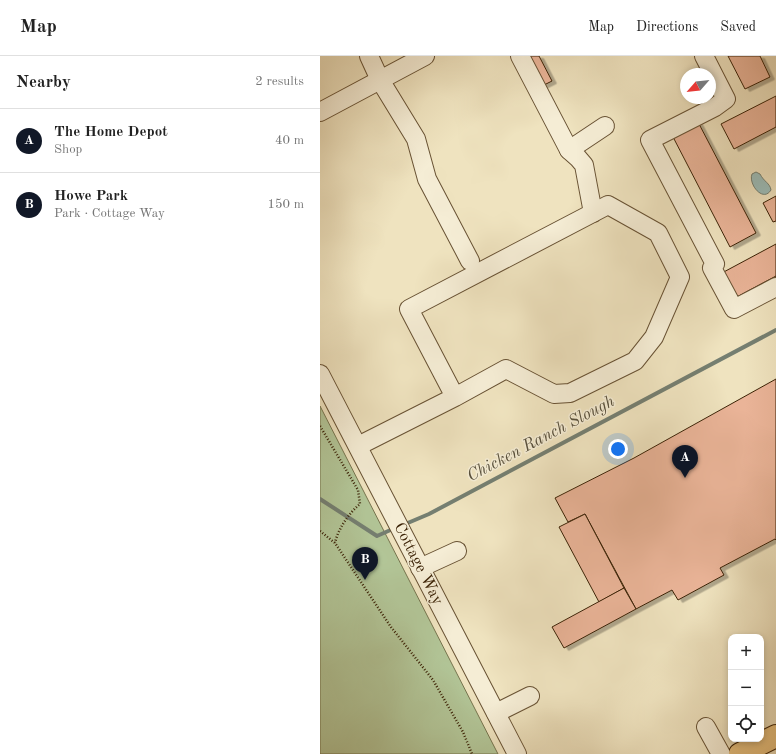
<!DOCTYPE html>
<html lang="en">
<head>
<meta charset="utf-8">
<style>
	:root { --surface:#fff; --page:#f2f2f2; --text:#222; --muted:#767676; --line:#e0e0e0; --accent:#111827 }
	body { margin:0; font-family:"Old Standard TT",serif; background:var(--page); color:var(--text) }
	.controls { position:absolute; right:12px; bottom:12px; display:grid; overflow:hidden; border-radius:8px; box-shadow:0 2px 6px #0003 }
	.controls button { width:36px; height:36px; display:grid; place-items:center; padding:0; border:0; border-bottom:1px solid var(--line); background:var(--surface); color:var(--text); font:20px sans-serif }
	.compass { position:absolute; left:360px; top:12px; width:36px; height:36px; border-radius:50%; background:var(--surface); box-shadow:0 2px 6px #0003; rotate:242deg }
	.you { position:absolute; left:298px; top:393px; width:14px; height:14px; margin:-10px; border:3px solid #fff; border-radius:50%; background:#1a73e8; box-shadow:0 0 0 6px #1a73e833 }
	.badge { display:grid; place-items:center; width:26px; height:26px; border-radius:50%; background:var(--accent); color:#fff; font-size:13px; font-weight:700 }
	.pin { position:absolute; translate:-50% -33px; filter:drop-shadow(0 1px 2px #0008) }
	.pin::after { content:''; position:absolute; top:21px; width:14px; height:12px; background:inherit; clip-path:polygon(0 0,100% 0,50% 100%) }
	.list { margin:0; padding:0; list-style:none }
	h2 { display:flex; justify-content:space-between; align-items:center; height:52px; margin:0; padding:0 16px; font-size:17px }
	h2 small { font-size:13px; font-weight:400; color:var(--muted) }
	.list li { display:grid; grid-template-columns:26px 1fr auto; gap:12px; align-items:center; box-sizing:border-box; height:64px; padding:0 16px; border-top:1px solid var(--line) }
	.list b { display:block; font-size:15px; white-space:nowrap }
	.list p { margin:0; font-size:13px; white-space:nowrap; color:var(--muted) }
	.list em { font-size:13px; font-style:normal; color:var(--muted) }
	.icon { flex:none; width:22px; height:22px; fill:none; stroke:currentColor; stroke-width:2; stroke-linecap:round; stroke-linejoin:round }
	.map { position:relative; flex:none; width:456px; height:698px; overflow:hidden }
	header { display:flex; align-items:center; gap:24px; box-sizing:border-box; height:56px; padding:0 20px; background:var(--surface); border-bottom:1px solid var(--line) }
	header strong { font-size:19px }
	nav { display:flex; gap:22px; margin-inline-start:auto; font-size:14px }
	main { display:flex }
	aside { flex:1; background:var(--surface) }
	.map>svg:first-child { display:block }
	.green { fill:#b2c597; stroke:#76744e }
	.water { fill:#9cbdb9; stroke:#757f71 }
	.lines { fill:none; stroke-linecap:round; stroke-linejoin:round }
	.stream { stroke:#757f71; stroke-width:4 }
	.building { fill:#eab498; stroke:#3b2206; filter:url(#shadow) }
	.minor-casing { stroke:#685234; stroke-width:20 }
	.major-casing { stroke:#3b2206; stroke-width:24 }
	.path { stroke:#3b2206; stroke-width:2.5; stroke-dasharray:1 2; stroke-linecap:butt }
	.minor { stroke:#f5edd5; stroke-width:18 }
	.major { stroke:#e8c280; stroke-width:22 }
	.labels { text-anchor:middle; dominant-baseline:central; stroke-width:3; stroke-linejoin:round; paint-order:stroke }
	.street-label { font-size:16px; fill:#3b2206; stroke:#f5edd5 }
	.water-label { font-size:17px; font-style:italic; fill:#58503c; stroke:#f5edd5 }
</style>
</head>
<body>
<header>
<strong>Map</strong>
<nav><a>Map</a><a>Directions</a><a>Saved</a></nav>
</header>
<main>
<aside>
<h2>Nearby<small>2 results</small></h2>
<ul class="list">
<li><span class="badge">A</span><div><b>The Home Depot</b><p>Shop</p></div><em>40 m</em></li>
<li><span class="badge">B</span><div><b>Howe Park</b><p>Park · Cottage Way</p></div><em>150 m</em></li>
</ul>
</aside>
<div class="map">
<svg width="456" height="698" viewBox="0 0 456 698">
	<defs>
		<filter id="shadow"><feDropShadow dx="4.5" dy="2.5" stdDeviation="0" flood-color="#0004"/></filter>
	</defs>
	<rect width="100%" height="100%" fill="#efe3bf"/>
	<filter id="stains"><feTurbulence type="fractalNoise" baseFrequency=".005" numOctaves="4"/><feColorMatrix values="0 0 0 0 .2 0 0 0 0 .09 0 0 0 0 .02 0 0 0 .5 -.17"/></filter>
	<radialGradient id="worn" r=".72"><stop offset=".6" stop-color="#630" stop-opacity="0"/><stop offset="1" stop-color="#630" stop-opacity=".3"/></radialGradient>
	<polygon class="green" points="0,350 178,698 0,698"/>
	<path class="water" d="M436,116L440,118C444,126 450,127 451,134C443,147 428,128 432,118Z"/>
	<g class="lines">
		<g class="stream">
			<polyline points="0,443 57,480 75,472"/>
			<polyline points="83,469 109,458 456,274"/>
		</g>
	</g>
	<g class="building">
		<polygon points="207,0 219,0 232,25 222,30"/>
		<polygon points="408,0 440,0 450,21 425,33"/>
		<polygon points="456,40 456,71 414,93 401,68"/>
		<polygon points="378,66 436,177 410,191 352,79"/>
		<polygon points="456,140 456,165 453,166 443,147"/>
		<polygon points="456,188 456,220 413,243 400,218"/>
		<polygon points="456,323 456,484 455,483 400,512 404,519 358,544 352,534 316,553 265,458 248,466 235,442 314,402"/>
		<polygon points="265,458 304,532 279,546 239,471"/>
		<polygon points="304,532 316,553 244,592 232,571"/>
	</g>
	<g class="lines">
		<g class="minor-casing">
			<g id="minor">
				<polyline points="49,0 60,24 96,83 107,123 150,205"/>
				<polyline points="200,0 249,94 258,102 264,109 273,157"/>
				<polyline points="384,0 406,43 395,51 330,84 395,208 392,212 414,253 456,231"/>
				<polyline points="0,56 105,0"/>
				<polyline points="249,94 285,70"/>
				<polyline points="0,318 197,698"/>
				<polyline points="38,390 135,341 186,313 234,338 250,337 315,305 334,281 360,221 338,177 288,149 89,253 135,341"/>
				<polyline points="100,512 137,495"/>
				<polyline points="176,657 210,640"/>
				<polyline points="386,671 401,698"/>
			</g>
		</g>
		<g class="major-casing">
			<polyline id="major" points="420,698 456,680"/>
		</g>
		<g class="path">
			<path d="M0,370L38,434L40,448C29,457 18,473 15,487"/>
			<polyline points="0,475 15,487 71,571 113,624 143,676 152,698"/>
		</g>
		<use href="#minor" class="minor"/>
		<use href="#major" class="major"/>
	</g>
	<g class="labels">
		<g class="street-label">
			<text transform="translate(98 508) rotate(63)">Cottage Way</text>
		</g>
		<g class="water-label">
			<text transform="translate(221 383) rotate(-28)">Chicken Ranch Slough</text>
		</g>
	</g>
	<rect width="100%" height="100%" filter="url(#stains)"/>
	<rect width="100%" height="100%" fill="url(#worn)"/>
</svg>
<div class="controls">
<button>+</button>
<button>−</button>
<button><svg class="icon" aria-label="locate" viewBox="0 0 24 24"><circle cx="12" cy="12" r="6"/><path d="M12 2v4M12 18v4M2 12h4M18 12h4"/></svg></button>
</div>
<svg class="compass" viewBox="-18 -18 36 36"><path d="M0-13l5 13h-10z" fill="#e53935"/><path d="M0 13l5-13h-10z" fill="#767676"/></svg>
<div class="you"></div>
<div class="pin badge" style="left:365px;top:422px">A</div>
<div class="pin badge" style="left:45px;top:524px">B</div>
</div>
</main>
</body>
</html>
